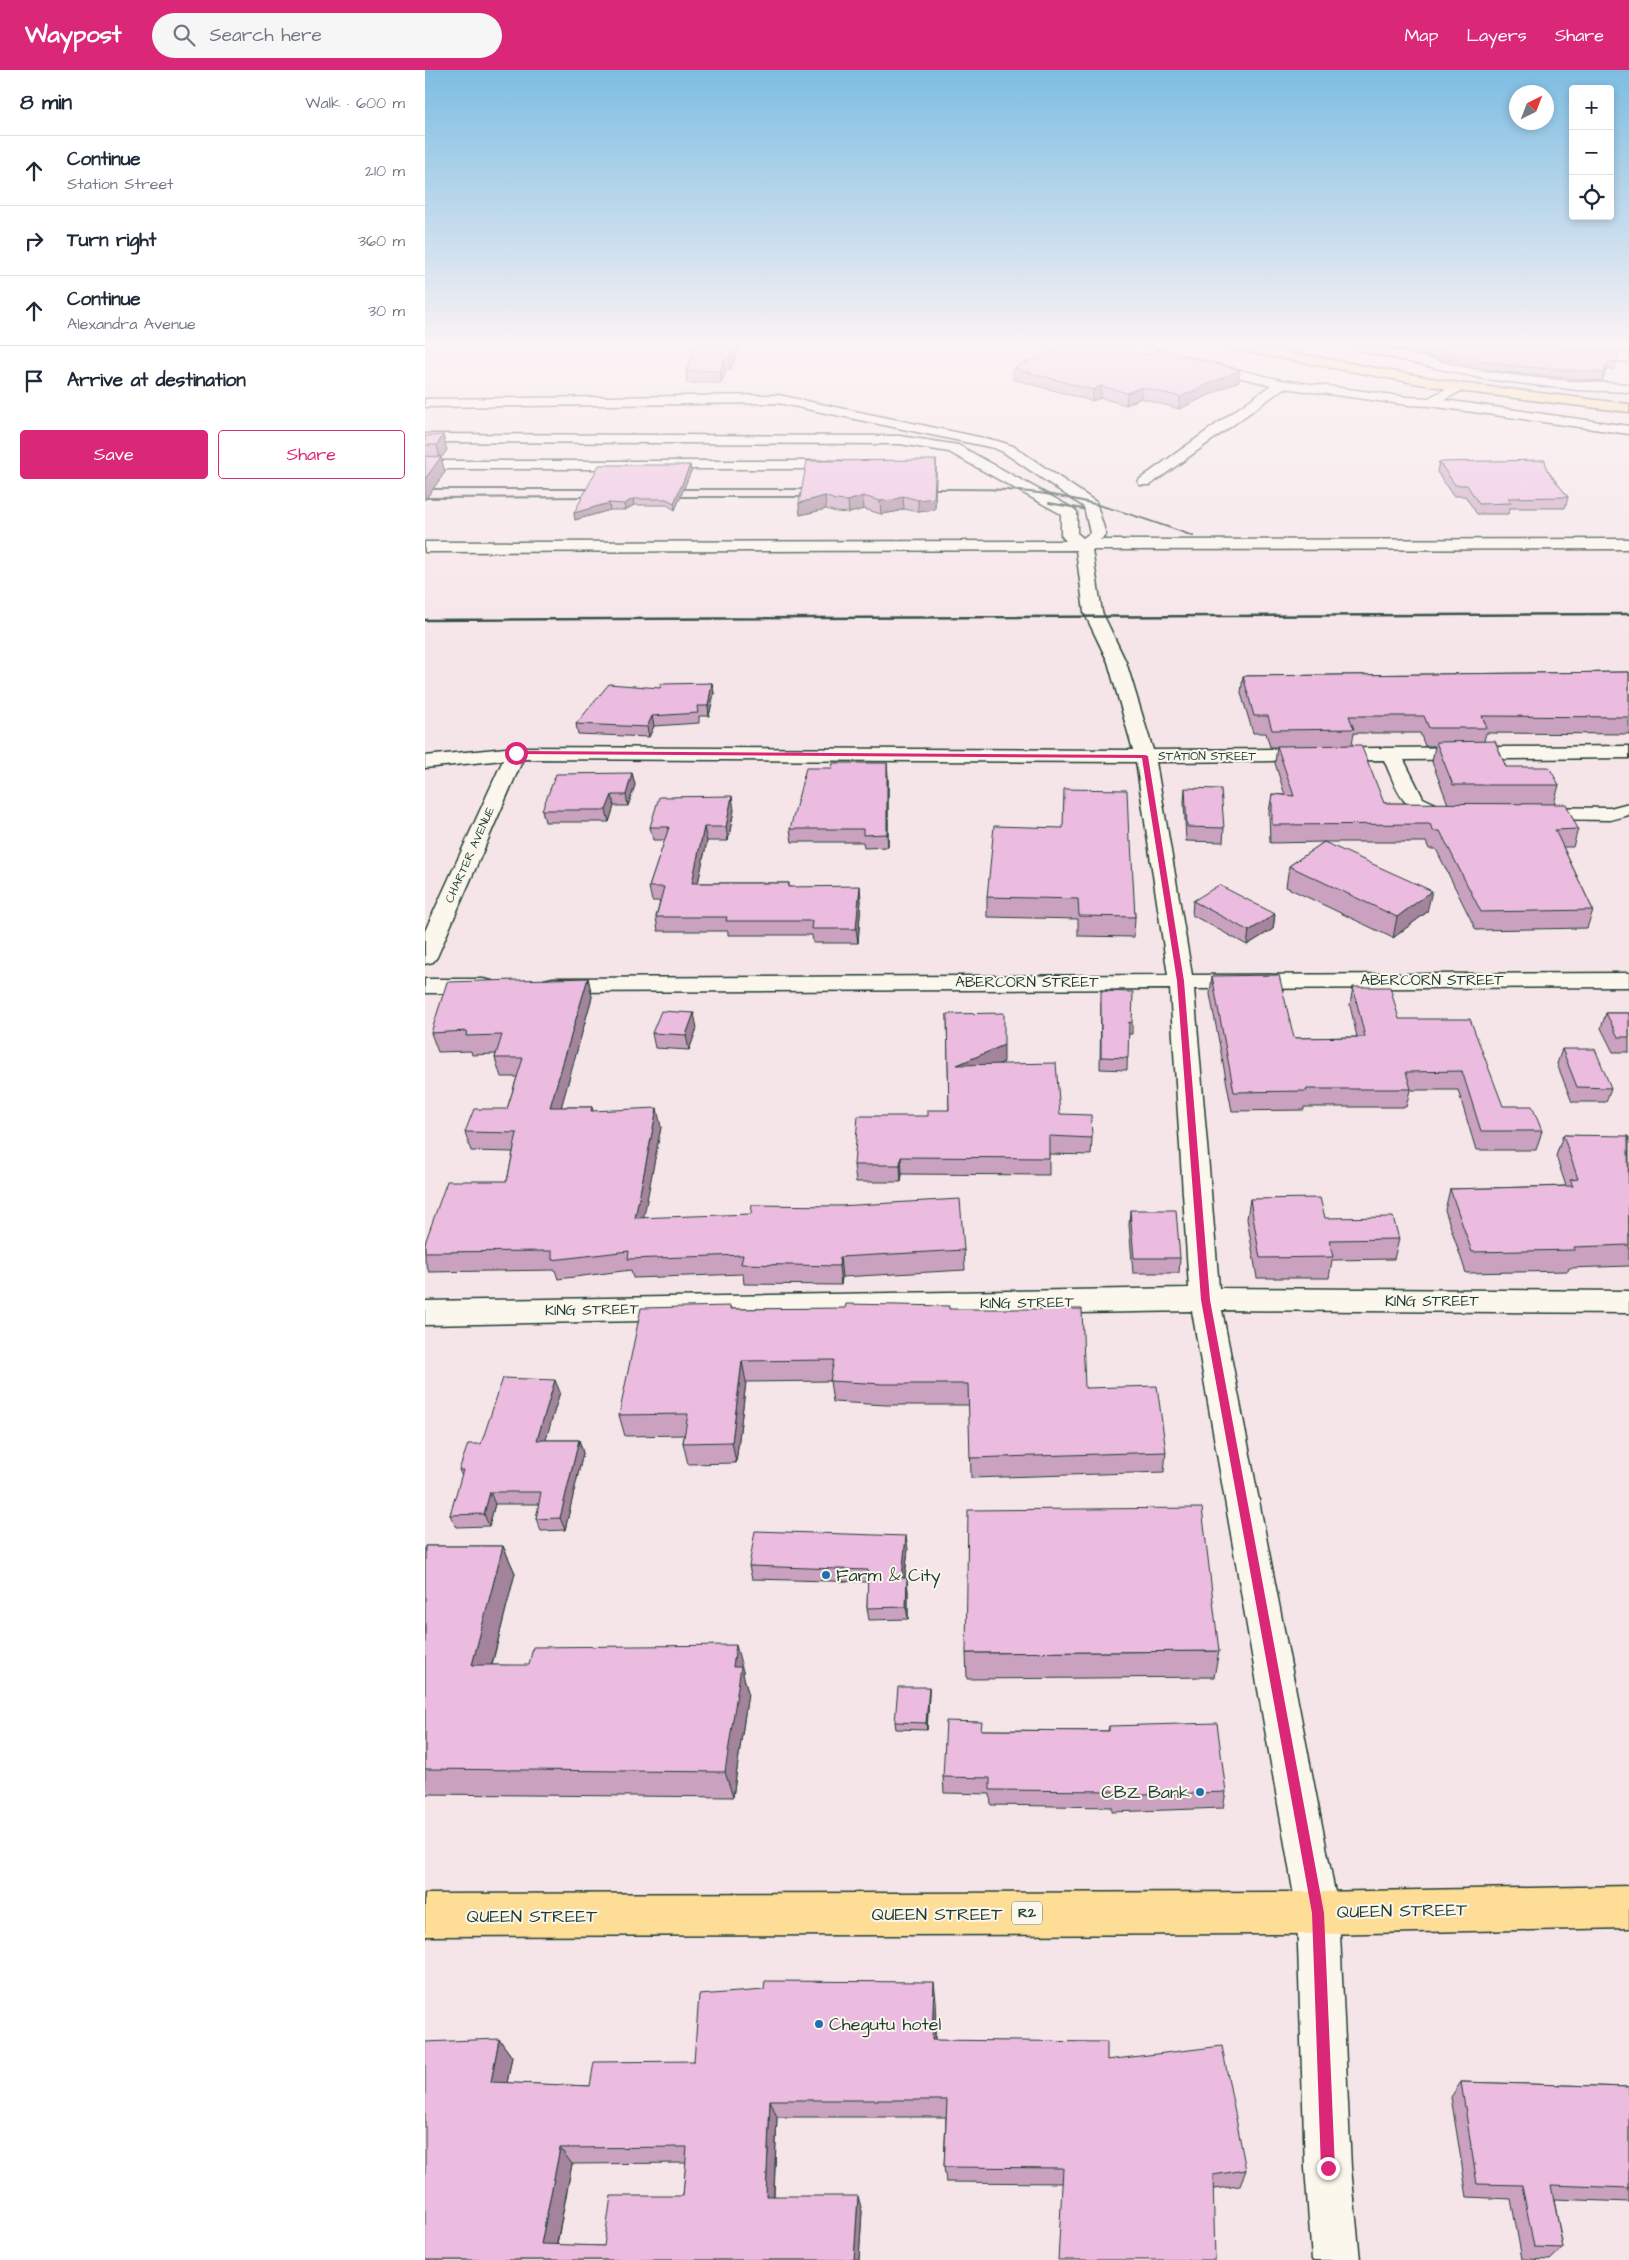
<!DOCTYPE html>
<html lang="en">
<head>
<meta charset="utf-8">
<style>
	:root { --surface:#fff; --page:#f6f6f7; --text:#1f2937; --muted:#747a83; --line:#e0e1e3; --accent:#db2777 }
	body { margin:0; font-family:"Architects Daughter",sans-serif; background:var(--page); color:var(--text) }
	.controls { position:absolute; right:15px; top:15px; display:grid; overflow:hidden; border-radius:5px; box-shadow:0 2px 8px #0003 }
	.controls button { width:45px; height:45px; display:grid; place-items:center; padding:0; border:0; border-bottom:1px solid var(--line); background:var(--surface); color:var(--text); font:25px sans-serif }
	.compass { position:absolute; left:1084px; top:15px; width:45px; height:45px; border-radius:50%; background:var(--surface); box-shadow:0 2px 8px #0003; rotate:42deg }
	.stop { position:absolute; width:15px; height:15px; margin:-11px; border:4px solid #db2777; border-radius:50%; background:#fff }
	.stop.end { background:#db2777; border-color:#fff; box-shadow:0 1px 5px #0008 }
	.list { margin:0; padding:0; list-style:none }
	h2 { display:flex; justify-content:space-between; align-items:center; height:65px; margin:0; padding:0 20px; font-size:21px }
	h2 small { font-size:16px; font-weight:400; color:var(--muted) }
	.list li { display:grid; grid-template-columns:32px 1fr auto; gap:15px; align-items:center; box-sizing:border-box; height:70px; padding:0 20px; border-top:1px solid var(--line) }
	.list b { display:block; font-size:19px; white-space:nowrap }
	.list p { margin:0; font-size:16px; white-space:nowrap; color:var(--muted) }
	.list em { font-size:16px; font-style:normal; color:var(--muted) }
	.actions { display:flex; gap:10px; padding:15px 20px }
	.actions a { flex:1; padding:11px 0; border:1px solid var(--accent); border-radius:5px; text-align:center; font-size:18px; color:var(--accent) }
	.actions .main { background:var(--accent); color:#fff }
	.icon { flex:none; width:28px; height:28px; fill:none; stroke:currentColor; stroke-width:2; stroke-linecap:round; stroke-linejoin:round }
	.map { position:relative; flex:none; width:1204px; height:2190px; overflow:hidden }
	header { display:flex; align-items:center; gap:30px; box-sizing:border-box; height:70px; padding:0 25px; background:var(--accent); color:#fff }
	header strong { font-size:24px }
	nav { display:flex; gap:28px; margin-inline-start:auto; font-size:18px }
	.search { width:350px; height:45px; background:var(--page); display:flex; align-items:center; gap:12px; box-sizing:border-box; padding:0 18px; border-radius:28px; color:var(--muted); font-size:19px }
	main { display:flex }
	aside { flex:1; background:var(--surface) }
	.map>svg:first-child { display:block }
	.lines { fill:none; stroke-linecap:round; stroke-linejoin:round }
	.minor-casing { stroke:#1f3d34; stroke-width:3 }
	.major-casing { stroke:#1f3d34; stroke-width:3 }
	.highway-casing { stroke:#1f3d34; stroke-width:3 }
	.minor { fill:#fbf7ec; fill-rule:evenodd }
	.major { fill:#fedd96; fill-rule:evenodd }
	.highway { fill:#fedd96; fill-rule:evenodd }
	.rail-far1 { stroke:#1f3d34; stroke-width:2 }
	.rail { stroke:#1f3d34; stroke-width:2.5 }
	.wall { fill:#caa2c0; stroke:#1f3d34; fill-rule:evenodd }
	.shaded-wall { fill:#a4849c; stroke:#1f3d34 }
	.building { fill:#ebbcdf; stroke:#1f3d34; fill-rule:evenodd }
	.route { fill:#db2777 }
	.poi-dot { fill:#1f6fb2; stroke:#fbf7ec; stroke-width:2 }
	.labels { text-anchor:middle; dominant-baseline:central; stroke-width:4; stroke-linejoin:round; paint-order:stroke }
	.far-street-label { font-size:12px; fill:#1f3d34; stroke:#fbf7ec }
	.shield { fill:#fbf7ec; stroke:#61756b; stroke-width:1 }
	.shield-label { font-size:14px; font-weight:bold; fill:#1f3d34 }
	.street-label { font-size:15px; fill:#1f3d34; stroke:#fbf7ec }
	.near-poi-label { font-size:18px; fill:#1f3d34; stroke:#fbf7ec; text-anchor:start }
	.near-street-label { font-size:18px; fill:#1f3d34; stroke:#fbf7ec }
</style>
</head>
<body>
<header>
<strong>Waypost</strong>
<div class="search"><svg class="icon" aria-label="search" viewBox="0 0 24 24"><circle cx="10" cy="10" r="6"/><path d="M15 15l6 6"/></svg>Search here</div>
<nav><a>Map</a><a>Layers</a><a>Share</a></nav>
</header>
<main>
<aside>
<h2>8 min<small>Walk · 600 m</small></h2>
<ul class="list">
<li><svg class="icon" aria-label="ahead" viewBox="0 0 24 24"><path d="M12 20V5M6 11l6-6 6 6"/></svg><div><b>Continue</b><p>Station Street</p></div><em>210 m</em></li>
<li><svg class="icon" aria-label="right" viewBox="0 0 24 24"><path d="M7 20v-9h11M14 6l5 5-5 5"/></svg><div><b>Turn right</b></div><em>360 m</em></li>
<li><svg class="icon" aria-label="ahead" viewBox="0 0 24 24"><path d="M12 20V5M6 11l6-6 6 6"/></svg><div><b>Continue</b><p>Alexandra Avenue</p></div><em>30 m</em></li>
<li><svg class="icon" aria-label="arrive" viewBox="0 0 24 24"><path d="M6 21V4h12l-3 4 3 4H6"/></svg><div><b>Arrive at destination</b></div></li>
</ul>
<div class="actions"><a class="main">Save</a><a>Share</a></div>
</aside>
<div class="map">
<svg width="1204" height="2190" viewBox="0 0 1204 2190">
	<rect width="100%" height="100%" fill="#f6e5e8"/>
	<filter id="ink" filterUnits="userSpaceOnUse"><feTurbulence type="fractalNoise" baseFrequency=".02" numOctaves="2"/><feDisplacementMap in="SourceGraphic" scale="10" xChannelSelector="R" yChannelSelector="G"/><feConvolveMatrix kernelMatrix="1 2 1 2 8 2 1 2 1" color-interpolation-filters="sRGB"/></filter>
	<g filter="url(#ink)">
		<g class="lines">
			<g class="minor-casing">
				<g id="minor">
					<polygon points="695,276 716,276 856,310 983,327 1003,328 1033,313 1040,317 1038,320 1019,330 1204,356 1204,364 1005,336 983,335 859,318 725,415 715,415 713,412 715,409 846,315 697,279"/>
					<path d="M926,276C972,276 1015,294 1060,301C1107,309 1156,312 1204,314V322L1153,320L1060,309L932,280Z"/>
					<polygon points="1094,276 1132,276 1204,284 1204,292 1100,280"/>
					<path d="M353,325L573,371L588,376L671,432L681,465L675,470L1204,469V479L667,480L677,542L701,592L728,680L1204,676V688L979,690L998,728L1013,735L1035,739L1038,743L1035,747C1026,750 1017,749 1008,747C974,739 972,718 959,690L731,692L767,905L1204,903V917L769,919L794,1218L1204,1221V1243L797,1240L914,1843L926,2098L935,2190H887L880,2098L872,1843L767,1241L0,1255V1231L764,1218L745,919L128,922L119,920L116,915L119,910L128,908L743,905L711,692L98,689L12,887L8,892L0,894V861L78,690L0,698V686L91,677L708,680L683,592L659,542L651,480L0,482V472L641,471L636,465V444L524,382L475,374L0,372V364L475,366L533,375L649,439L652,442V463L658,468L665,463L659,437L578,382L569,378L353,333L0,337V329Z"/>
					<polygon points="0,391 418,391 425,395 418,399 0,399"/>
					<polygon points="1204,733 1204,745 1185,750 1108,749 1101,747 1098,743 1101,739 1108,737 1185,738"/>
					<polygon points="0,909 58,909 67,911 70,916 67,921 58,923 0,923"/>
				</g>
			</g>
			<g class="major-casing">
				<polygon id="major" points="805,276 831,276 1033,313 1204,334 1204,342 1033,321 811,280"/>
			</g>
			<g class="highway-casing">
				<polygon id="highway" points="1204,1816 1204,1858 893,1864 0,1866 0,1824 893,1822"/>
			</g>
			<use href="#minor" class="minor"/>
			<use href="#major" class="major"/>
			<use href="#highway" class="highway"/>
			<g class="rail-far1">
				<polyline points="0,419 174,419"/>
				<polyline points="244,419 391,419"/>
				<path d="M496,419C535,419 575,418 614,423C667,430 718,448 768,466"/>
				<polyline points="242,427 389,427"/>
				<polyline points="0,428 172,427"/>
				<polyline points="624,433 658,439"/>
			</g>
			<polyline class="rail" points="0,550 1204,544"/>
		</g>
		<g class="wall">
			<polygon points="315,276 305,301 301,301 296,313 262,313 261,301"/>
			<polygon points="958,276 1112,276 1191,292 1189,300 1182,299 1177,311 1078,302"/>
			<polygon points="1148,276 1197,276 1195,281"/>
			<polygon points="588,298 814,311 754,339 716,328 701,335 676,328 667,331 588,309"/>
			<polygon points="0,366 22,380 16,388 20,402 0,430"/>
			<polygon points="511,390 511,402 510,440 493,442 479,439 470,442 456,444 439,439 424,443 411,442 401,439 375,445 374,433"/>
			<polygon points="1014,392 1122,400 1143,427 1140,438 1085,438 1083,444 1052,444 1040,426 1028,426 1012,402"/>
			<polygon points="265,395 266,401 250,440 242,435 209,435 200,440 185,440 150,450 149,443"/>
			<path d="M1204,602V664L1061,663L1059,671L1081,697L1134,715L1129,734L1153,759L1148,777H1138L1168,840L1162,858L1051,860L1011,779H1004L1001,772H899L1002,842L968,868L861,817L864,796L899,772L845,773L844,742L847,724L860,725L850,693L852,677H845L841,663H828L816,623L818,606ZM929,663H995L1000,676H1010L1007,692L1023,734L959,733L927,675Z"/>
			<polygon points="287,613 289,623 284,646 274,646 274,653 229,656 224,667 153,664 151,654 235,618"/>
			<polygon points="407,698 463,706 463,777 439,778 438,772 367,772 365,759"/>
			<polygon points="207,703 210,715 203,736 189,736 184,752 120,752 117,740"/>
			<polygon points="760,718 799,758 798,772 761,771 759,732"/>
			<polygon points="309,740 303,771 282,771 273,813 364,813 364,817 436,830 433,873 388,873 387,865 303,865 303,861 233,861 231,847 235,831 227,831 224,817 240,770 228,770 225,757"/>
			<polygon points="704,771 710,847 709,867 653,866 653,849 562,847 562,827"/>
			<polygon points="768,831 850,844 848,859 822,875 767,845"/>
			<polygon points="787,906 869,968 932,967 925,935 928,917 974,949 1078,1036 1117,1061 1111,1080 1051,1080 1033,1020 985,1020 981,1037 879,1037 879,1040 807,1041 785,924"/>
			<polygon points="163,908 167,927 136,1037 167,1037 168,1041 236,1057 218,1148 539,1180 540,1200 417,1207 416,1215 319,1214 318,1204 208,1208 206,1200 133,1209 130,1200 4,1202 0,1191 0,1173 82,1111 88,1082 46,1081 40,1062 82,1039 92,1007 76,1007 70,988 71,984 47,985 46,981 13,982 6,963"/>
			<polygon points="676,932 707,953 707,964 703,964 702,1000 675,999"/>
			<polygon points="1181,943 1204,943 1204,982 1188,982 1176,958"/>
			<polygon points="522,944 579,992 574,994 635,1044 667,1068 666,1085 624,1084 624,1105 477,1104 476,1112 431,1112 429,1095 524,1040"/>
			<polygon points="272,958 264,980 230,978 227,963"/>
			<polygon points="1137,979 1186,1018 1181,1032 1147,1032 1132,994"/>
			<polygon points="1138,1065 1204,1067 1204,1196 1144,1198 1143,1201 1041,1203 1020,1140 1025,1119 1141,1116 1131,1086"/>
			<polygon points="825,1129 974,1169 969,1189 907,1190 904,1208 832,1208 822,1149"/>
			<polygon points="705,1140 755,1188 754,1203 708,1203 704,1155"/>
			<polygon points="305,1236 306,1239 524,1239 660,1318 741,1382 739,1402 546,1408 544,1335 461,1335 408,1332 405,1311 321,1312 311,1393 263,1394 258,1373 259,1365 200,1366 194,1345"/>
			<polygon points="135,1322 120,1370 154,1370 158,1383 140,1460 116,1461 111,1449 114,1434 70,1434 64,1456 31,1457 25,1445 37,1406 34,1400 56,1374"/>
			<polygon points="0,1476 78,1476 90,1503 67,1595 318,1601 318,1604 323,1623 308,1727 0,1724"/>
			<polygon points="483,1479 480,1508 483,1521 483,1549 444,1550 442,1538 443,1512 327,1509 324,1496"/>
			<polygon points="794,1581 789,1607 542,1609 541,1583"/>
			<polygon points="504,1617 504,1624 502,1660 471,1659 470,1652"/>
			<polygon points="684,1656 801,1722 798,1738 687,1742 687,1737 566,1735 565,1724 519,1723 518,1707 557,1660 683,1661"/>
			<path d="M511,1930L510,1970L682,1990L821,2100L815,2116L789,2119L637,2113L521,2112L519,2097L521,2047H352L349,2126L437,2141L434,2190H0L74,1969L87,1987L82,2013L165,2016L269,1991ZM261,2093L258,2126L179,2176L132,2175L147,2094Z"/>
			<polygon points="1036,2012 1204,2017 1204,2132 1129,2129 1138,2178 1125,2190 1097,2189 1086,2129 1042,2127 1026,2027"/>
		</g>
		<g class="shaded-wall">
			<polygon points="309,276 315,276 305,301 304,289"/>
			<polygon points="299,289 301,301 296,313 295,301"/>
			<polygon points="1183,292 1182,299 1177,311 1178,303"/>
			<polygon points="815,300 814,311 754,339 755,327"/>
			<polygon points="676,316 676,328 667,331 668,320"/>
			<polygon points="716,317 716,328 701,335 702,323"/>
			<polygon points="18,365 22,380 16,388 20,402 0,430 0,409 15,388 12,375"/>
			<polygon points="511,390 511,402 510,440 493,442 493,430"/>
			<polygon points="265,395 266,401 250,440 249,433"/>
			<polygon points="400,426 401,439 375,445 374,433"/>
			<polygon points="438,426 439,439 424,443 423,431"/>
			<polygon points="478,426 479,439 470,442 456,444 455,431"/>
			<polygon points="208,429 209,435 200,440 199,434"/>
			<polygon points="184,433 185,440 150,450 149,443"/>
			<polygon points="287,613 289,623 284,646 283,636"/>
			<polygon points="227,646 229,656 224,667 222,657"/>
			<polygon points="462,693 463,706 463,777 462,764"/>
			<polygon points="207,703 210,715 203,736 201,725"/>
			<polygon points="187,725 189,736 184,752 181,740"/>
			<polygon points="307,726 309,740 303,771 301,757"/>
			<polygon points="279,757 282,771 270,827 267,813"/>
			<polygon points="435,816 436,830 433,873 431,859"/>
			<polygon points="1007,821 1002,842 968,868 972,847"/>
			<polygon points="850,844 848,859 822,875 824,861"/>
			<polygon points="163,908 167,927 131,1056 125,1037"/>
			<polygon points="269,943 272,958 264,980 261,965"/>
			<polygon points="579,975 579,992 533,1012 532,995"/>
			<polygon points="232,1038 236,1057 215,1167 210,1148"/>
			<polygon points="476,1087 477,1104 476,1112 475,1095"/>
			<polygon points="415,1187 417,1207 416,1215 414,1196"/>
			<polygon points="317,1291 321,1312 311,1393 307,1372"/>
			<polygon points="130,1310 135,1322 117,1383 112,1370"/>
			<polygon points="154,1370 158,1383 140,1460 135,1448"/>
			<polygon points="65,1422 70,1434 64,1456 59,1444"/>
			<polygon points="481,1466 483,1479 478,1521 477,1508"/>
			<polygon points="78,1476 90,1503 60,1621 47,1595"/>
			<polygon points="482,1508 483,1521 483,1549 481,1537"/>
			<polygon points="311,1575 318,1601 318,1604 323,1623 308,1727 300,1702 308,1597"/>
			<polygon points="504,1617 504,1624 502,1660 501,1653"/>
			<polygon points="509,1912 511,1930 509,1988 507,1970"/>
			<polygon points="74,1969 87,1987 79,2029 66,2012"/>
			<polygon points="345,2030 352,2047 348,2141 341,2126"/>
			<polygon points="135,2078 147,2094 129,2188 116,2174"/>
			<polygon points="433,2126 437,2141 434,2190 429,2190"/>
		</g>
		<g class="building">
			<polygon points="271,276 309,276 304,289 299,289 295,301 261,301"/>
			<polygon points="637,276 684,276 724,285 738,280 815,300 755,327 716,317 702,323 676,316 668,320 588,298"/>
			<polygon points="991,276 1112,276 1193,285 1190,293 1183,292 1178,303 1079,295"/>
			<polygon points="18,365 12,375 0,375 0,366"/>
			<polygon points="0,386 16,387 0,409"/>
			<polygon points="511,390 509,428 493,430 478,426 469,430 455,431 438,426 423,431 410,430 400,426 374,433 382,391"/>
			<polygon points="1120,390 1122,400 1143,427 1083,428 1086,433 1054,434 1042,415 1030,415 1014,392"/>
			<polygon points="174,395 265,395 249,433 241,429 208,429 199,434 184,433 149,443"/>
			<polygon points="1204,602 1204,647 1057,646 1062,658 1004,658 999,646 924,646 929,659 847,660 843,646 829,646 818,606"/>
			<polygon points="287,613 283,636 272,636 273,643 227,646 222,657 151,654 184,614 235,618 236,614"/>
			<polygon points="1070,671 1081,697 1124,697 1134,715 1028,715 1011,672"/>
			<polygon points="936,675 959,733 1141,734 1153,759 1130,760 1168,840 1056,842 1015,761 1008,761 1005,754 847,755 847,724 869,726 852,676"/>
			<polygon points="408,693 462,693 462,764 438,765 438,759 365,759 381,698 407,698"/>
			<polygon points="207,703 201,725 187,725 181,740 117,740 131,704"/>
			<polygon points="760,718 796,719 799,758 762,757"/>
			<polygon points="639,719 702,720 704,771 706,771 710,847 654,846 653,829 562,827 569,756 638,758"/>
			<polygon points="307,726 301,757 279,757 267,813 364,813 363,817 435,816 431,859 386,859 387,851 301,851 302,847 231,847 239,817 224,817 244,757 225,757 234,727"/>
			<polygon points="899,772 1007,821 972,847 864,796"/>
			<polygon points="794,815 850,844 824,861 768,831"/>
			<polygon points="854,905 869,968 940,967 928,917 965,917 974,949 1045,949 1078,1036 1107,1036 1117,1061 1056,1061 1037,1001 981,1002 986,1019 881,1019 882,1021 809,1022 787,906"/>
			<polygon points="163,908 125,1037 167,1037 166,1041 232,1038 210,1148 326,1144 327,1135 414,1136 535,1129 539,1180 415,1187 414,1196 316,1194 318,1185 203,1189 204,1181 127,1190 127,1181 0,1182 0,1173 22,1111 82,1111 92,1063 40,1062 49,1039 82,1039 98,988 70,988 77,965 41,966 42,961 6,963 22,912"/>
			<polygon points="676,921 708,922 707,953 704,952 703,988 676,987"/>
			<polygon points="236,941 269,943 261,965 227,963"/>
			<polygon points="579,943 579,975 532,995 631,993 635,1044 666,1045 667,1068 624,1066 624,1088 476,1087 475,1095 429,1095 433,1046 503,1046 503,1040 524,1040 522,944"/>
			<polygon points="1181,943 1204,943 1204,967 1193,967"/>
			<polygon points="1137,979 1170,979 1186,1018 1152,1017"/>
			<polygon points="1138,1065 1203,1066 1204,1175 1149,1177 1150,1180 1047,1182 1025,1119 1148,1116 1145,1110 1153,1109"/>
			<polygon points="895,1128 900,1148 968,1147 974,1169 904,1170 908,1187 835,1188 825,1129"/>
			<polygon points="705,1140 751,1140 755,1188 709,1188"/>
			<polygon points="421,1234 524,1236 524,1239 657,1239 660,1318 732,1316 741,1382 545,1388 543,1314 458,1314 405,1311 409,1290 317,1291 307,1372 258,1373 263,1344 194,1345 216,1238 305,1236 305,1239 420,1238"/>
			<polygon points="78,1308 130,1310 112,1370 154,1370 135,1448 111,1449 116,1422 65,1422 59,1444 25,1445 38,1400 34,1400 43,1374 56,1374"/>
			<polygon points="777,1438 794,1581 541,1583 543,1440"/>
			<polygon points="330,1461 481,1466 477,1508 482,1508 481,1537 442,1538 443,1500 324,1496"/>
			<polygon points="0,1476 78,1476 47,1595 104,1595 108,1577 311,1575 308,1597 316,1597 300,1702 0,1699"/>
			<polygon points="473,1617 504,1617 501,1653 470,1652"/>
			<polygon points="521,1651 557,1652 556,1660 684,1661 684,1656 792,1653 801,1722 689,1726 688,1721 565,1720 565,1708 518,1707"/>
			<path d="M340,1911L509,1912L507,1970L682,1972V1990L797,1976L821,2100L788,2105L790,2190H633L638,2098L519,2097L522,2030H345L341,2126H433L429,2190H0V1972L74,1969L66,2012L165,2016L169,1992L269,1991L274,1925L339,1920ZM262,2077L258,2126H186L179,2176L116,2174L135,2078Z"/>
			<polygon points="1036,2012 1204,2017 1204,2118 1126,2115 1138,2178 1109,2177 1097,2115 1052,2114"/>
		</g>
	</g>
	<linearGradient id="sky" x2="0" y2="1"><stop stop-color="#7dbde2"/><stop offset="0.47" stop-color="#fbf3f5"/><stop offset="1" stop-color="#fbf3f5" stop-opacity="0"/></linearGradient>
	<rect width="1204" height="583" fill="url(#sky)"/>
	<polygon class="route" points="91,681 720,685 723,686 759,911 785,1230 899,1843 910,2098 908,2103 903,2105 898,2103 896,2098 887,1843 776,1230 752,911 717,688 89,684"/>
	<g class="poi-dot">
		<circle cx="401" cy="1505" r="5"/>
		<circle cx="775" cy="1722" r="5"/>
		<circle cx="394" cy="1954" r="5"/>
	</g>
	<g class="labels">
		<g class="far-street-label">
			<text x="782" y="686">STATION STREET</text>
			<text transform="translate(45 785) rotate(-66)">CHARTER AVENUE</text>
		</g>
		<rect class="shield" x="587" y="1831.5" width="30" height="23" rx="4"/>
		<g class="shield-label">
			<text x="602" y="1843">R2</text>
		</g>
		<g class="street-label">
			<text x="1007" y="910">ABERCORN STREET</text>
			<text x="602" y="912">ABERCORN STREET</text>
			<text x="1007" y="1231">KING STREET</text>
			<text transform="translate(602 1233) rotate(-1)">KING STREET</text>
			<text transform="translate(167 1240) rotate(-1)">KING STREET</text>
		</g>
		<g class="near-poi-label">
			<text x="411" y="1505">Farm &amp; City</text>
			<text x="765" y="1722" text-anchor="end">CBZ Bank</text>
			<text x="404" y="1954">Chegutu hotel</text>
		</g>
		<g class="near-street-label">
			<text transform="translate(977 1841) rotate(-1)">QUEEN STREET</text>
			<text x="512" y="1844">QUEEN STREET</text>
			<text x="107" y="1846">QUEEN STREET</text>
		</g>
	</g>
</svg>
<div class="controls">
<button>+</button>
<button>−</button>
<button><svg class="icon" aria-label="locate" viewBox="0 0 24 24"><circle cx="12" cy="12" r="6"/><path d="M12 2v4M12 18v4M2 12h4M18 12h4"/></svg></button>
</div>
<svg class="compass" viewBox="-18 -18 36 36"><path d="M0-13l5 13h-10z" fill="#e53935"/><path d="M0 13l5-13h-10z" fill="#747a83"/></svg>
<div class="stop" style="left:91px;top:683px"></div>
<div class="stop end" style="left:903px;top:2098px"></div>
</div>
</main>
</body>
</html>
